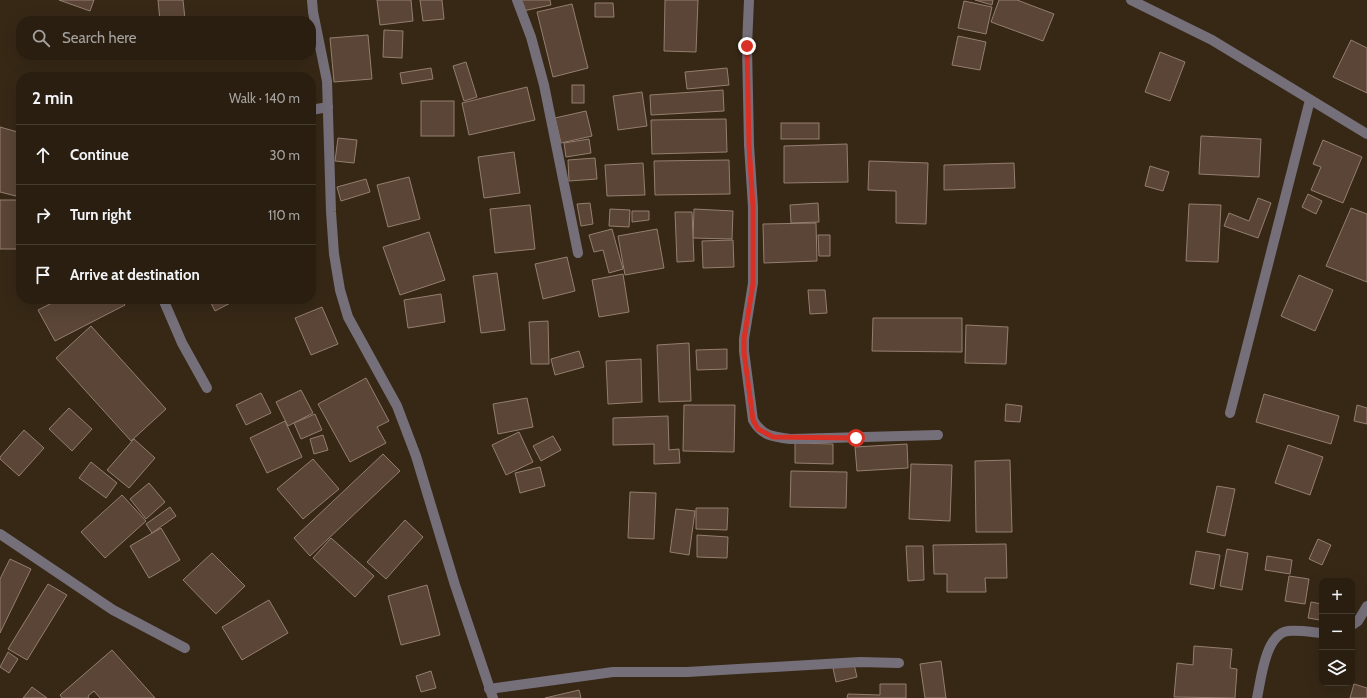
<!DOCTYPE html>
<html lang="en">
<head>
<meta charset="utf-8">
<style>
	:root { --surface:#291e10; --page:#352b1e; --text:#f1f3f6; --muted:#a5a29f; --line:#453c30 }
	body { margin:0; font-family:Cabin,sans-serif; background:var(--page); color:var(--text) }
	.controls { position:absolute; right:12px; bottom:12px; display:grid; overflow:hidden; border-radius:8px; box-shadow:0 4px 16px #0002 }
	.controls button { width:36px; height:36px; display:grid; place-items:center; padding:0; border:0; border-bottom:1px solid var(--line); background:var(--surface); color:var(--text); font:20px sans-serif }
	.stop { position:absolute; width:12px; height:12px; margin:-9px; border:3px solid #d93025; border-radius:50%; background:#fff }
	.stop.end { background:#d93025; border-color:#fff; box-shadow:0 1px 4px #0008 }
	.list { margin:0; padding:0; list-style:none }
	h2 { display:flex; justify-content:space-between; align-items:center; height:52px; margin:0; padding:0 16px; font-size:17px }
	h2 small { font-size:13px; font-weight:400; color:var(--muted) }
	.list li { display:grid; grid-template-columns:26px 1fr auto; gap:12px; align-items:center; box-sizing:border-box; height:60px; padding:0 16px; border-top:1px solid var(--line) }
	.list b { display:block; font-size:15px; white-space:nowrap }
	.list em { font-size:13px; font-style:normal; color:var(--muted) }
	.icon { flex:none; width:22px; height:22px; fill:none; stroke:currentColor; stroke-width:2; stroke-linecap:round; stroke-linejoin:round }
	.map { position:relative; flex:none; width:1367px; height:698px; overflow:hidden }
	.search { position:absolute; background:var(--surface); box-shadow:0 4px 16px #0002; left:16px; top:16px; width:300px; height:44px; display:flex; align-items:center; gap:10px; box-sizing:border-box; padding:0 14px; border-radius:16px; color:var(--muted); font-size:15px }
	.panel { position:absolute; background:var(--surface); box-shadow:0 4px 16px #0002; left:16px; top:72px; width:300px; height:232px; border-radius:16px }
	.map>svg:first-child { display:block }
	.building { fill:#5a4536; stroke:#957e6e }
	.lines { fill:none; stroke-linecap:round; stroke-linejoin:round }
	.minor { stroke:#756f7a; stroke-width:10 }
	.route { stroke:#d93025; stroke-width:5 }
</style>
</head>
<body>
<div class="map">
<svg width="1367" height="698" viewBox="0 0 1367 698">
	<rect width="100%" height="100%" fill="#372816"/>
	<g class="building">
		<polygon points="59,0 94,0 90,11"/>
		<polygon points="158,0 183,0 185,19 160,21"/>
		<polygon points="377,0 411,0 413,21 380,25"/>
		<polygon points="420,0 442,0 444,19 423,21"/>
		<polygon points="520,0 550,0 551,5 523,11"/>
		<polygon points="665,0 698,0 696,52 664,51"/>
		<polygon points="975,0 993,0 992,5"/>
		<polygon points="999,0 1017,0 1054,14 1043,41 991,22"/>
		<polygon points="964,1 992,7 986,34 958,28"/>
		<polygon points="595,3 613,3 614,17 595,17"/>
		<polygon points="572,4 588,68 553,77 537,12"/>
		<polygon points="384,30 403,31 402,58 383,57"/>
		<polygon points="368,35 372,79 334,82 330,38"/>
		<polygon points="958,36 986,42 980,70 952,65"/>
		<polygon points="1351,40 1367,48 1367,93 1333,77"/>
		<polygon points="1160,52 1185,62 1170,101 1145,92"/>
		<polygon points="466,62 477,97 464,101 453,66"/>
		<polygon points="431,68 433,79 402,84 400,73"/>
		<polygon points="727,68 729,85 687,89 685,72"/>
		<rect x="572" y="85" width="12" height="18"/>
		<polygon points="527,87 535,120 469,135 462,103"/>
		<polygon points="723,90 724,111 651,115 650,95"/>
		<polygon points="642,92 647,126 618,130 613,96"/>
		<rect x="421" y="101" width="33" height="35"/>
		<polygon points="586,111 592,136 561,143 555,118"/>
		<polygon points="726,119 727,152 652,154 651,120"/>
		<rect x="781" y="123" width="38" height="16"/>
		<polygon points="0,127 21,133 21,179 16,196 0,192"/>
		<polygon points="1201,136 1261,139 1259,177 1199,174"/>
		<polygon points="338,138 357,140 354,163 335,161"/>
		<polygon points="589,139 591,153 566,157 564,143"/>
		<polygon points="1323,140 1362,157 1343,203 1311,190 1321,167 1313,164"/>
		<polygon points="847,144 848,182 784,183 784,146"/>
		<polygon points="514,152 520,193 484,198 478,157"/>
		<polygon points="595,158 597,179 569,181 568,160"/>
		<polygon points="729,160 730,194 655,195 654,161"/>
		<polygon points="869,161 928,163 926,224 896,223 896,191 868,190"/>
		<polygon points="643,163 645,195 607,196 605,165"/>
		<polygon points="1014,163 1015,188 944,190 944,165"/>
		<polygon points="1150,166 1169,172 1163,191 1145,186"/>
		<polygon points="409,177 420,219 388,227 377,185"/>
		<polygon points="366,179 370,192 341,201 337,187"/>
		<polygon points="1308,194 1322,201 1316,214 1302,207"/>
		<polygon points="1258,198 1271,203 1258,238 1224,226 1229,213 1249,221"/>
		<rect x="0" y="200" width="17" height="49"/>
		<polygon points="590,203 593,224 581,226 577,204"/>
		<polygon points="818,203 819,222 791,223 790,205"/>
		<polygon points="1189,204 1221,205 1218,262 1186,261"/>
		<polygon points="530,205 535,249 495,253 490,209"/>
		<polygon points="1351,208 1367,214 1367,282 1326,266"/>
		<polygon points="610,209 630,210 629,227 609,226"/>
		<polygon points="694,209 733,211 732,239 693,238"/>
		<polygon points="632,211 649,211 649,220 632,222"/>
		<polygon points="675,212 692,212 694,261 677,262"/>
		<polygon points="816,223 817,261 764,263 763,224"/>
		<polygon points="612,229 623,269 609,273 603,250 594,252 589,235"/>
		<polygon points="657,229 664,268 625,275 618,236"/>
		<polygon points="429,232 445,280 400,295 383,247"/>
		<polygon points="818,235 830,235 830,256 819,256"/>
		<polygon points="733,240 734,267 703,268 702,241"/>
		<polygon points="567,257 575,291 543,299 535,264"/>
		<polygon points="497,273 505,330 481,333 473,276"/>
		<polygon points="623,274 629,312 599,317 592,280"/>
		<polygon points="1299,275 1333,290 1315,331 1281,316"/>
		<polygon points="808,290 825,290 827,313 810,314"/>
		<polygon points="441,294 445,322 408,328 404,300"/>
		<polygon points="60,299 121,299 125,305 55,341 38,310"/>
		<polygon points="209,299 238,299 215,311"/>
		<polygon points="322,307 338,344 311,355 295,318"/>
		<polygon points="873,318 962,318 962,352 872,351"/>
		<polygon points="548,321 549,364 531,364 529,322"/>
		<polygon points="966,325 1008,327 1006,364 965,363"/>
		<polygon points="91,326 166,409 131,441 56,358"/>
		<polygon points="689,343 691,401 659,402 657,345"/>
		<polygon points="727,349 727,369 697,370 696,350"/>
		<polygon points="579,351 584,367 555,375 551,359"/>
		<polygon points="641,359 642,402 608,404 606,361"/>
		<polygon points="366,378 389,421 377,427 386,443 350,462 318,404"/>
		<polygon points="301,390 313,413 288,426 276,402"/>
		<polygon points="261,393 271,413 246,425 236,405"/>
		<polygon points="1264,394 1339,416 1331,444 1256,422"/>
		<polygon points="527,398 533,427 498,434 493,404"/>
		<polygon points="1006,404 1022,406 1020,422 1005,421"/>
		<polygon points="684,405 735,405 734,452 683,451"/>
		<polygon points="1357,405 1367,408 1367,424 1354,421"/>
		<polygon points="69,408 92,429 72,451 49,429"/>
		<polygon points="315,414 322,430 301,439 294,423"/>
		<polygon points="668,416 669,450 679,449 680,463 654,464 654,444 613,445 613,418"/>
		<polygon points="285,421 302,457 267,473 250,438"/>
		<polygon points="24,430 44,448 19,476 0,459 0,457"/>
		<polygon points="519,432 533,462 506,475 492,445"/>
		<polygon points="323,435 328,450 314,454 310,439"/>
		<polygon points="553,436 561,450 541,461 533,446"/>
		<polygon points="134,439 155,458 129,488 107,470"/>
		<polygon points="795,443 833,444 833,464 795,463"/>
		<polygon points="907,444 908,468 857,471 855,447"/>
		<polygon points="1288,445 1323,457 1310,495 1275,483"/>
		<polygon points="383,454 400,471 310,556 294,538"/>
		<polygon points="313,459 339,489 303,519 277,489"/>
		<polygon points="1010,460 1012,532 976,532 975,461"/>
		<polygon points="91,462 117,483 106,498 79,478"/>
		<polygon points="911,464 952,465 950,521 909,519"/>
		<polygon points="540,467 545,486 520,493 515,473"/>
		<polygon points="791,471 847,472 846,508 790,507"/>
		<polygon points="149,483 165,502 146,519 130,499"/>
		<polygon points="1217,486 1235,489 1225,536 1207,532"/>
		<polygon points="630,492 656,493 654,539 628,538"/>
		<polygon points="122,495 146,521 105,558 81,532"/>
		<polygon points="170,507 176,516 152,533 146,524"/>
		<polygon points="696,508 728,508 727,530 696,529"/>
		<polygon points="676,509 695,511 689,555 670,552"/>
		<polygon points="405,520 423,537 386,579 367,562"/>
		<polygon points="161,528 180,560 149,578 130,546"/>
		<polygon points="697,535 728,537 727,558 697,557"/>
		<polygon points="331,538 374,576 355,597 313,558"/>
		<polygon points="1318,539 1331,545 1322,565 1309,559"/>
		<polygon points="1006,544 1007,578 985,578 986,592 947,592 947,574 934,574 933,545"/>
		<polygon points="906,546 923,546 924,580 908,581"/>
		<polygon points="1227,549 1248,553 1242,590 1220,586"/>
		<polygon points="1196,551 1220,555 1214,589 1190,584"/>
		<polygon points="212,553 245,586 216,614 183,580"/>
		<polygon points="1267,556 1292,560 1290,574 1265,570"/>
		<polygon points="10,559 31,569 0,633 0,579"/>
		<polygon points="1289,576 1309,579 1305,604 1285,601"/>
		<polygon points="48,584 67,595 27,660 8,649"/>
		<polygon points="427,585 440,635 401,645 388,596"/>
		<polygon points="269,600 288,633 242,660 222,627"/>
		<polygon points="1311,602 1322,604 1320,620 1308,618"/>
		<polygon points="1194,646 1232,649 1230,668 1237,669 1235,698 1174,697 1177,663 1193,665"/>
		<polygon points="112,650 155,698 100,698 94,691 88,696 89,698 62,698 60,695"/>
		<polygon points="8,652 18,659 9,673 0,667"/>
		<polygon points="941,661 946,698 925,698 920,664"/>
		<polygon points="854,664 857,677 836,682 833,668"/>
		<polygon points="431,671 436,688 421,692 416,676"/>
		<polygon points="880,684 906,684 906,698 847,698 848,694 880,695"/>
		<polygon points="1354,684 1367,688 1367,698 1350,698"/>
		<polygon points="32,687 47,698 23,698"/>
		<polygon points="579,690 581,698 545,698"/>
	</g>
	<g class="lines">
		<g class="minor">
			<polyline points="312,0 313,12 327,81 331,212 334,254 340,290 348,317 397,406 416,456 455,585 493,698"/>
			<polyline points="517,0 531,37 544,85 578,253"/>
			<path d="M749,0L747,46L749,145L753,207V283L744,339V351L753,420C762,436 773,437 791,439L938,435"/>
			<polyline points="1131,0 1212,40 1367,134"/>
			<polyline points="311,110 328,107"/>
			<polyline points="163,299 182,343 207,388"/>
			<polyline points="1230,413 1310,100"/>
			<polyline points="0,534 113,610 185,648"/>
			<polyline points="1352,625 1358,621 1367,606"/>
			<polyline points="489,689 613,672 687,672 860,662 899,663"/>
			<path d="M1257,698C1261,680 1265,634 1288,631C1299,630 1311,632 1322,633"/>
		</g>
	</g>
	<g class="lines">
		<polyline class="route" points="747,46 749,145 753,207 753,284 744,339 744,352 753,420 758,429 773,437 856,438"/>
	</g>
</svg>
<div class="controls">
<button>+</button>
<button>−</button>
<button><svg class="icon" aria-label="layers" viewBox="0 0 24 24"><path d="M12 4l9 5-9 5-9-5zM3 14l9 5 9-5"/></svg></button>
</div>
<div class="stop" style="left:856px;top:438px"></div>
<div class="stop end" style="left:747px;top:46px"></div>
<div class="search"><svg class="icon" aria-label="search" viewBox="0 0 24 24"><circle cx="10" cy="10" r="6"/><path d="M15 15l6 6"/></svg>Search here</div>
<section class="panel">
<h2>2 min<small>Walk · 140 m</small></h2>
<ul class="list">
<li><svg class="icon" aria-label="ahead" viewBox="0 0 24 24"><path d="M12 20V5M6 11l6-6 6 6"/></svg><div><b>Continue</b></div><em>30 m</em></li>
<li><svg class="icon" aria-label="right" viewBox="0 0 24 24"><path d="M7 20v-9h11M14 6l5 5-5 5"/></svg><div><b>Turn right</b></div><em>110 m</em></li>
<li><svg class="icon" aria-label="arrive" viewBox="0 0 24 24"><path d="M6 21V4h12l-3 4 3 4H6"/></svg><div><b>Arrive at destination</b></div></li>
</ul>
</section>
</div>
</body>
</html>
